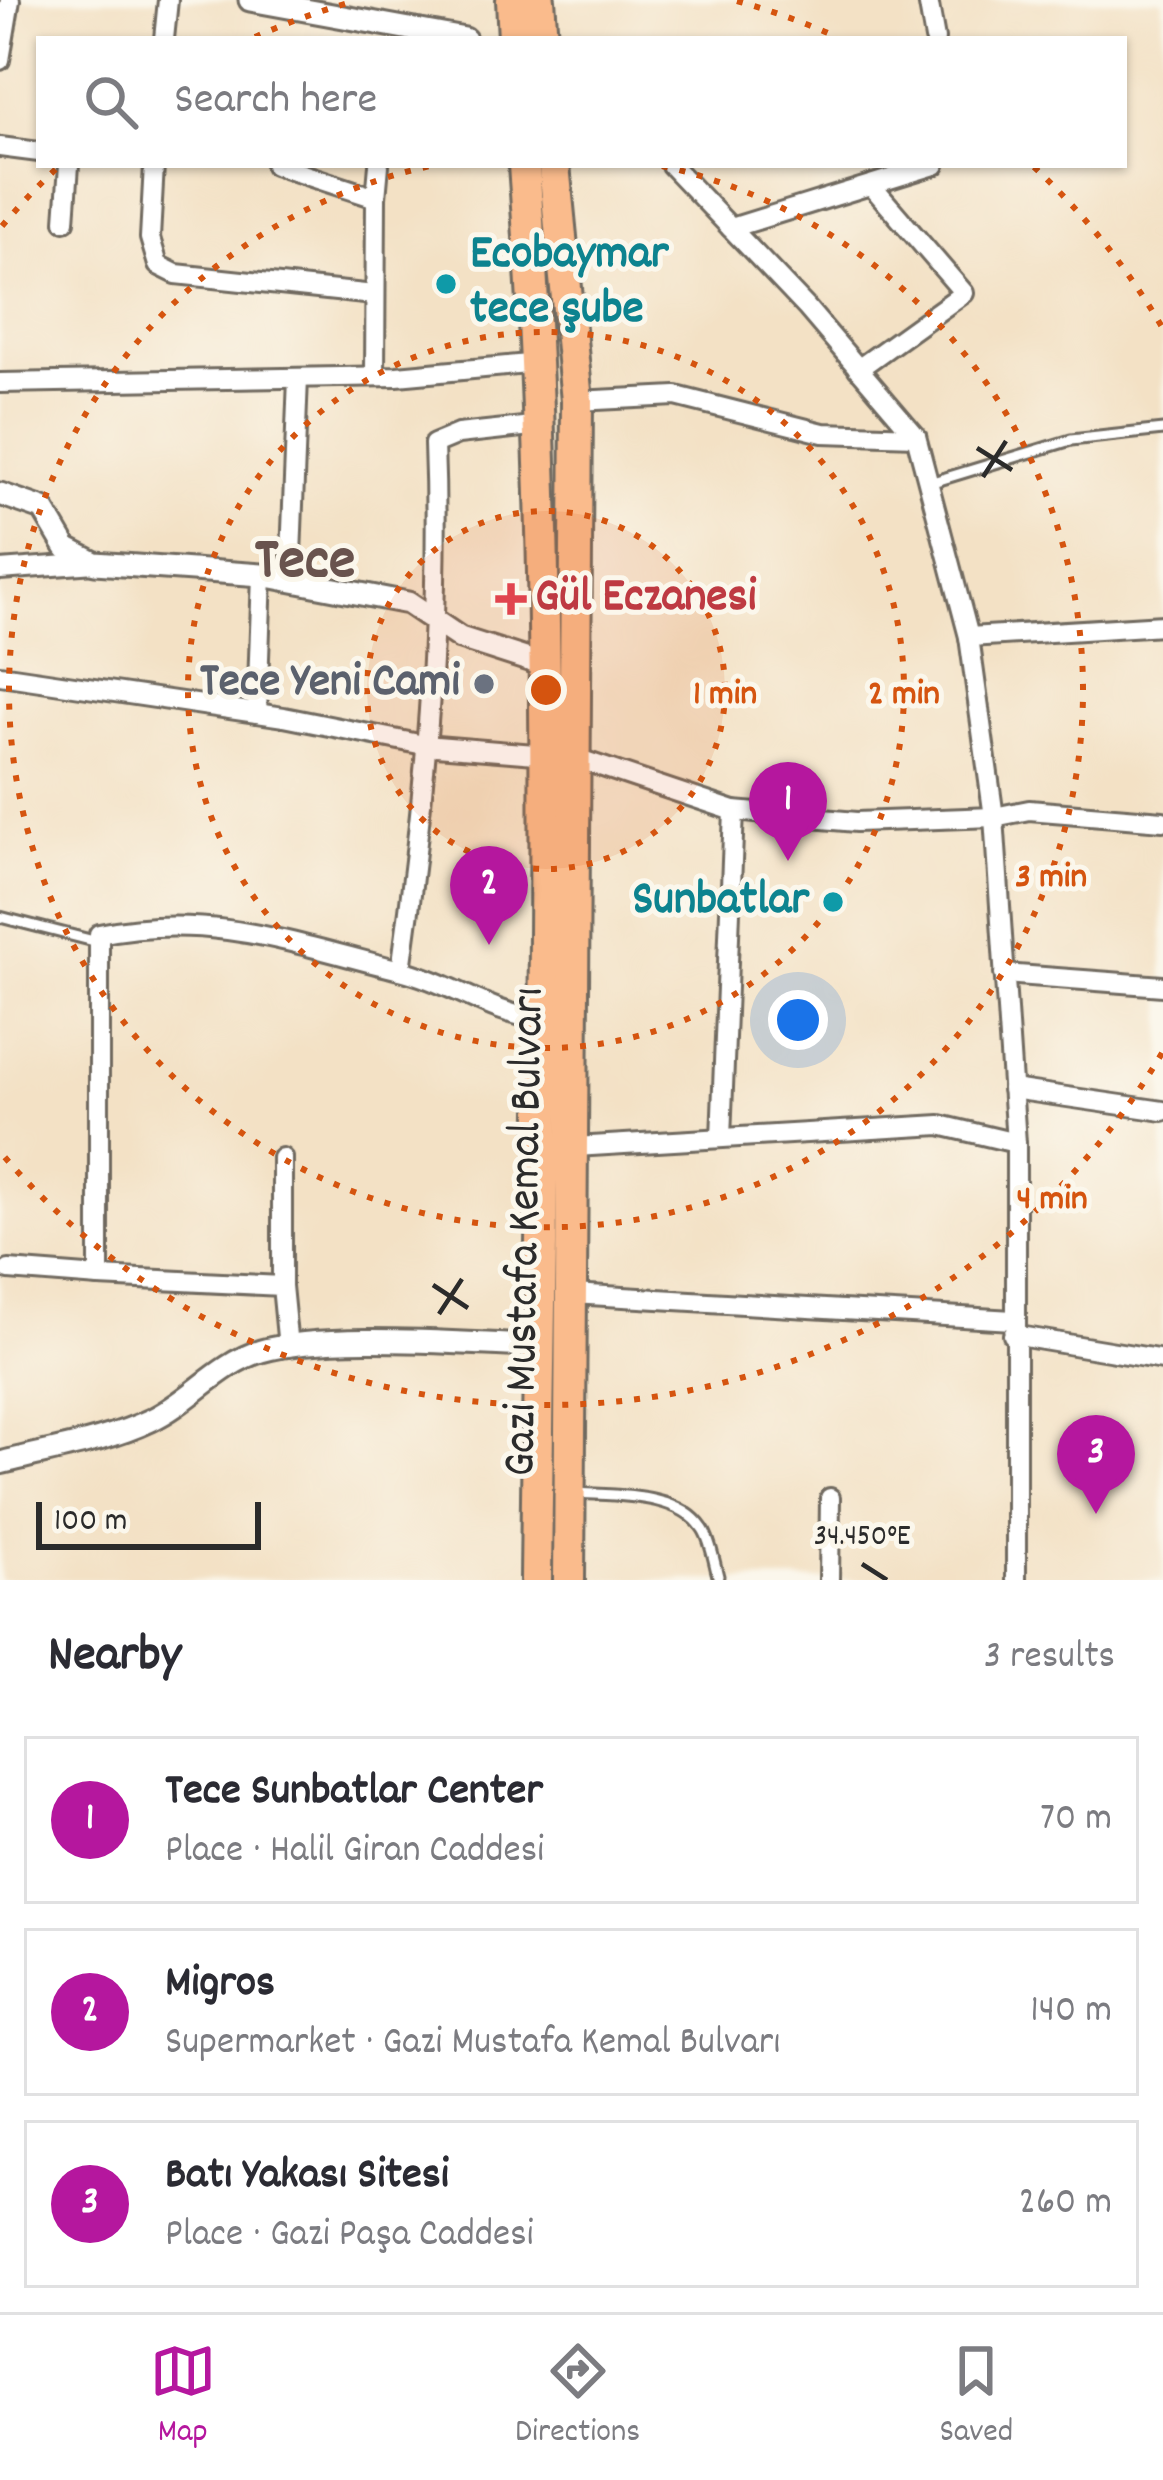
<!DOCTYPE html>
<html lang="en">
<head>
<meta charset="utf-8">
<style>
	:root { --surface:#fff; --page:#f2f2f3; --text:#2b2b33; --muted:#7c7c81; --line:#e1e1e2; --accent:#b5179e }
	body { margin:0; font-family:Dekko,sans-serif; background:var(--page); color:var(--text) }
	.scale { position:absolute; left:36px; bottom:30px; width:225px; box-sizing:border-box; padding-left:12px; border:6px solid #2b2b2b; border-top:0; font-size:33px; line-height:42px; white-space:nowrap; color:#2b2b2b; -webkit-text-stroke:9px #fbf7ec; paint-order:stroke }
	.you { position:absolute; left:798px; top:1020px; width:42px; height:42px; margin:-30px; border:9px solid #fff; border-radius:50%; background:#1a73e8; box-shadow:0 0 0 18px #1a73e833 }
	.badge { display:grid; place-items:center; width:78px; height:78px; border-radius:50%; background:var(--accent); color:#fff; font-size:39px; font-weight:700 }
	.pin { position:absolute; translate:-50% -99px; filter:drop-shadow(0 3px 6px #0008) }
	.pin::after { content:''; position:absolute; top:63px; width:42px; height:36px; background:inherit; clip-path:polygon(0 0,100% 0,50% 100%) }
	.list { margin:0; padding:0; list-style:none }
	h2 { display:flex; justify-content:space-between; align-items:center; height:156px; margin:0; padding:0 48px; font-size:51px }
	h2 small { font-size:39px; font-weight:400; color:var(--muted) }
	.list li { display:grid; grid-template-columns:78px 1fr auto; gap:36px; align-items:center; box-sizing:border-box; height:168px; margin:0 24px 24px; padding:0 24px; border:3px solid var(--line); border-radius:0px }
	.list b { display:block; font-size:45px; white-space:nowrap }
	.list p { margin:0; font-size:39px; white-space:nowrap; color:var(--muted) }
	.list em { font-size:39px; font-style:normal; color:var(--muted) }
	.icon { flex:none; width:66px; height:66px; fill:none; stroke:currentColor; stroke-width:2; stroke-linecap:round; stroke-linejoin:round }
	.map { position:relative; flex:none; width:1163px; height:1580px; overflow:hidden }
	.search { position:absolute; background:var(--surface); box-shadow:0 3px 9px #0004; left:36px; right:36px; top:36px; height:132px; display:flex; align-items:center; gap:30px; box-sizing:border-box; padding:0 42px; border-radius:0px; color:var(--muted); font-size:45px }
	.sheet { height:732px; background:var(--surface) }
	nav { display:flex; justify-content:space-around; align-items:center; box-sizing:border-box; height:168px; border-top:3px solid var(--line); background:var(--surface); font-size:33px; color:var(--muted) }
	nav a { display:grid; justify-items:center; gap:6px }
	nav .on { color:var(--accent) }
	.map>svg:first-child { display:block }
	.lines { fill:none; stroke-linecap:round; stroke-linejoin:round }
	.service-casing { stroke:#716b61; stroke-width:15 }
	.minor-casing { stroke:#716b61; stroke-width:24 }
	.tertiary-casing { stroke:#716b61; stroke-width:27 }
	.trunk-casing { stroke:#716b61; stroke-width:36 }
	.service { stroke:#fff; stroke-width:9 }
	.minor { stroke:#fff; stroke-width:18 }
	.tertiary { stroke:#fff; stroke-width:21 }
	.trunk { stroke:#fabb8c; stroke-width:30 }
	.ticks { fill:none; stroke:#2b2b2b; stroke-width:4.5 }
	.ring { fill:none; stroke:#d5540f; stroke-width:6; stroke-dasharray:6 12 }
	.culture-dot { fill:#0f9aa8; stroke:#fbf7ec; stroke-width:4.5 }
	.health-dot { fill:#e0444e; stroke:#fbf7ec; stroke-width:4.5 }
	.worship-dot { fill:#6b7280; stroke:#fbf7ec; stroke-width:4.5 }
	.labels { text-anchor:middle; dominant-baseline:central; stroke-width:10; stroke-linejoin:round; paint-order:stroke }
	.culture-label { font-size:48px; font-weight:bold; fill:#0d838f; stroke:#fbf7ec; text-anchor:start }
	.health-label { font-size:48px; font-weight:bold; fill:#be3a42; stroke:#fbf7ec; text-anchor:start }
	.worship-label { font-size:48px; font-weight:bold; fill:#5b616d; stroke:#fbf7ec; text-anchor:end }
	.street-label { font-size:48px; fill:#2b2b2b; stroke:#fbf7ec }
	.district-label { font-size:60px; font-weight:bold; fill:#69534e; stroke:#fbf7ec }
	.ticks-label { font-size:30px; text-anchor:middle; fill:#2b2b2b; stroke:#fbf7ec; stroke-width:10; stroke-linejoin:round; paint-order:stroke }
	.centre { fill:#d5540f; stroke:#fbf7ec; stroke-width:6 }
	.ring-label { font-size:36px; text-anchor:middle; font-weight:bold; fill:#d5540f; stroke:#fbf7ec; stroke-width:10; stroke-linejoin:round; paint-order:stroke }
</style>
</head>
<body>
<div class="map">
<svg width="1163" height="1580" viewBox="0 0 1163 1580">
	<rect width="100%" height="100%" fill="#fbf7ec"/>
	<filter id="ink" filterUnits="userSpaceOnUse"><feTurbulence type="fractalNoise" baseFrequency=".00833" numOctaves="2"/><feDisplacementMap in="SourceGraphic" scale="24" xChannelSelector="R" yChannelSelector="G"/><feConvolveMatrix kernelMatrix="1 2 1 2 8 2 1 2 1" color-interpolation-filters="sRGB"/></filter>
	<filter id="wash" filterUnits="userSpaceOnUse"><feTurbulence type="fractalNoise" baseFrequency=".004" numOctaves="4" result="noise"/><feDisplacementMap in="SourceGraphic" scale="48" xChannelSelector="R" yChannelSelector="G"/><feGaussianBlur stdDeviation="2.7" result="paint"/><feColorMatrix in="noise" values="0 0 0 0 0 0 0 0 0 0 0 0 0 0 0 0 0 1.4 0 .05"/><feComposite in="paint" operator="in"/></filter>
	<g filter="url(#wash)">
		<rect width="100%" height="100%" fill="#f3e1c5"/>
	</g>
	<g filter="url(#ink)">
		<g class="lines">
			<g class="service-casing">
				<g id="service">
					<polyline points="926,484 1071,440 1163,430"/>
					<polyline points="0,917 98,942"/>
					<path d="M575,1493C614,1496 679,1492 703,1529C711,1541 714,1562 718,1576"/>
				</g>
			</g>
			<g class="minor-casing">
				<g id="minor">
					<polyline points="928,0 935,39"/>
					<polyline points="164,39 168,0"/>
					<polyline points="0,60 10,0"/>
					<polyline points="0,147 39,152"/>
					<polyline points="154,165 150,238 158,265 176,274 374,295"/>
					<polyline points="275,165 376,198 375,376"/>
					<polyline points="671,165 806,307 916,436 969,637 994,817 1016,1143 1016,1580"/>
					<polyline points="376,198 379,165"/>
					<polyline points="65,221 69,165"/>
					<polyline points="731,228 935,165"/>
					<polyline points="858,369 964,293 871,185"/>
					<polyline points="0,383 397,376 539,363"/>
					<polyline points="577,401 676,396 823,433 916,436"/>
					<polyline points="0,570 95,563"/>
					<polyline points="290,581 298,378"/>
					<polyline points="969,637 1163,625"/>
					<polyline points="0,675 284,717 424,745 573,757 734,811 856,822 994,817 1029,810 1163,821"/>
					<polyline points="257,713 262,575"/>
					<path d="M401,970C425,800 441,615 434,444L458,434L541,425"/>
					<polyline points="1004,974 1163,986"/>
					<polyline points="1012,1089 1163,1111"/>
					<polyline points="721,1138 734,811"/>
					<polyline points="575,1147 940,1125 1016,1143"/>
					<polyline points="9,1270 99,1277"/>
					<polyline points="282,1286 282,1158"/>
					<polyline points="572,1294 1013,1320"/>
					<polyline points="1013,1335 1163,1360"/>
					<path d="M288,1347L282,1286L99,1277V934C212,911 297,945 404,971C452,983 488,1013 542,1020"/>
					<polyline points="829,1580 830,1498"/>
				</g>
			</g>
			<g class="tertiary-casing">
				<g id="tertiary">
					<polyline points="250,0 465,39"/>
					<polyline points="0,494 43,509 66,548 95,563 262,575 408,603 460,638 547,666"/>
					<path d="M0,1463C50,1450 105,1442 151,1420C191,1401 218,1364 261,1351C327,1332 465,1344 538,1346"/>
				</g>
			</g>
			<g class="trunk-casing">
				<g id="trunk">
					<polyline points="512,0 514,39"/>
					<polyline points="539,0 542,39"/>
					<path d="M524,165C560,635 541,1108 536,1580"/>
					<polyline points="554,165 577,401 569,1580"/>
				</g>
			</g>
			<use href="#service" class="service"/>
			<use href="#minor" class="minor"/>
			<use href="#tertiary" class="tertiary"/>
			<use href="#trunk" class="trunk"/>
		</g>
	</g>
	<path class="ticks" d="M977,448L1012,470M983,477L1006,441M433,1285L468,1308M439,1314L462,1279M862,1564L887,1580"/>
	<circle cx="546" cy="690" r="179" fill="#d5540f" fill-opacity=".12"/>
	<g class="ring">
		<circle cx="546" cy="690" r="179"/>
		<circle cx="546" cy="690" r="358"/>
		<path d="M662 166A537 537 0 1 1 430 166"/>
		<path d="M1162 1053A715 715 0 0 1 2 1154M2 226A715 715 0 0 1 58 167M255 37A715 715 0 0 1 355 1M737 1A715 715 0 0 1 837 37M1034 167A715 715 0 0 1 1162 327"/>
	</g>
	<g class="culture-dot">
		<circle cx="446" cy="284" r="12"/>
		<circle cx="833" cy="902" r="12"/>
	</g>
	<path class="health-dot" d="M505 581h12v12h12v12h-12v12h-12v-12h-12v-12h12z"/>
	<circle class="worship-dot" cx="484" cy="684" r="12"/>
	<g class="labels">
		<g class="culture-label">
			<text x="470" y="256">Ecobaymar<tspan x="470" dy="55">tece şube</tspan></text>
			<text x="809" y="902" text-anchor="end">Sunbatlar</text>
		</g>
		<g class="health-label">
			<text x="535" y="599">Gül Eczanesi</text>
		</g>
		<g class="worship-label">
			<text x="460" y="684">Tece Yeni Cami</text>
		</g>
		<g class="street-label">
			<text transform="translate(527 1232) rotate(-89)">Gazi Mustafa Kemal Bulvarı</text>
		</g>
		<g class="district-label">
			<text x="305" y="564">Tece</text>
		</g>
	</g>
	<g class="ticks-label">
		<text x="862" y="1544">34.450°E</text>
	</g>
	<circle cx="546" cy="690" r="18" class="centre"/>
	<g class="ring-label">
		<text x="725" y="703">1 min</text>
		<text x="904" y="703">2 min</text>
		<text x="1051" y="886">3 min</text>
		<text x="1052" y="1208">4 min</text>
	</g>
</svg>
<div class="scale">100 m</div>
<div class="you"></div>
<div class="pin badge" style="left:788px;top:861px">1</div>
<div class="pin badge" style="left:489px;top:945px">2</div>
<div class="pin badge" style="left:1096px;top:1514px">3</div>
<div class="search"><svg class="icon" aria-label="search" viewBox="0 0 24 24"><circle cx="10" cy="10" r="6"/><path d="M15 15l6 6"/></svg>Search here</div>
</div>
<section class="sheet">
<h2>Nearby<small>3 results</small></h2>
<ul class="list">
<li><span class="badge">1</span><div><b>Tece Sunbatlar Center</b><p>Place · Halil Giran Caddesi</p></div><em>70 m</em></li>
<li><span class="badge">2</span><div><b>Migros</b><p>Supermarket · Gazi Mustafa Kemal Bulvarı</p></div><em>140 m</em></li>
<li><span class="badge">3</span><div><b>Batı Yakası Sitesi</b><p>Place · Gazi Paşa Caddesi</p></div><em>260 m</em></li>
</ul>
</section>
<nav>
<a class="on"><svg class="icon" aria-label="map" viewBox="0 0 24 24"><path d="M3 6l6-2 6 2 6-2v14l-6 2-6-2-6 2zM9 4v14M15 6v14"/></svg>Map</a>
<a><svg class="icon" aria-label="directions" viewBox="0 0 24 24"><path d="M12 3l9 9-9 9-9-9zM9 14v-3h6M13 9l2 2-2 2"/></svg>Directions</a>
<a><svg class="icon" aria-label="saved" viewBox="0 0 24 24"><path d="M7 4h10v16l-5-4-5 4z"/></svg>Saved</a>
</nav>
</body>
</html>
